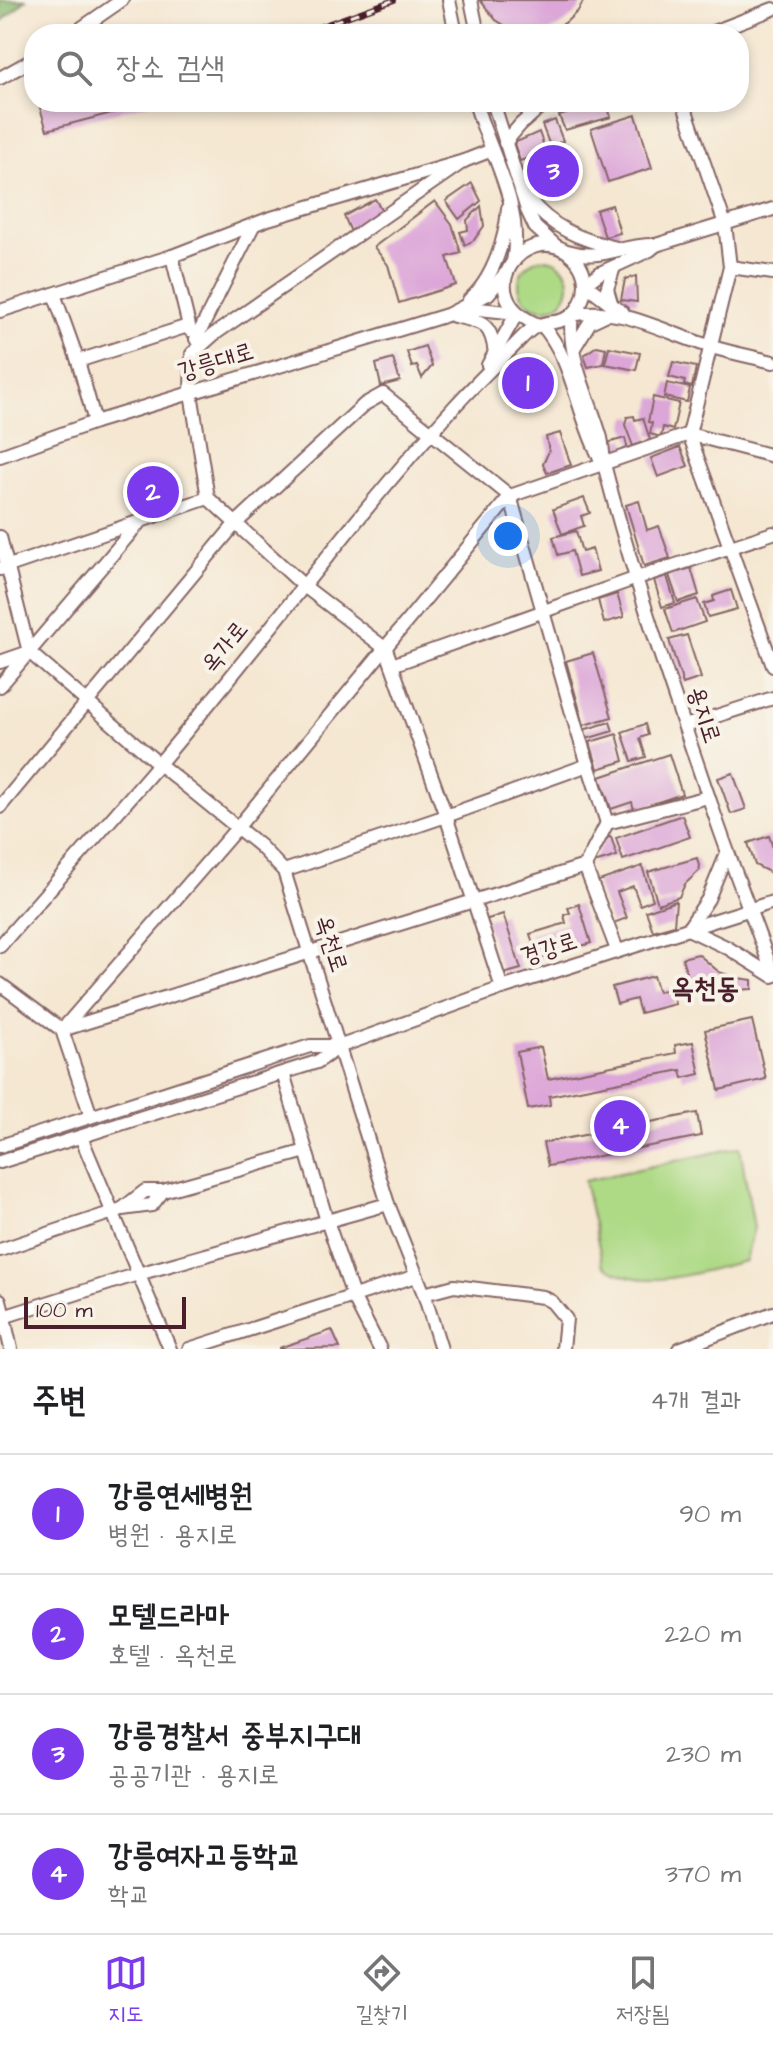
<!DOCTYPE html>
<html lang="ko">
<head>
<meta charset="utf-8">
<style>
	:root { --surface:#fff; --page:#f6f6f6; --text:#202124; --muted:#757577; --line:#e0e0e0; --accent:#7c3aed }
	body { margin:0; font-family:"Architects Daughter","Poor Story",sans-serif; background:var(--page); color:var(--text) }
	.scale { position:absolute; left:24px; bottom:20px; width:162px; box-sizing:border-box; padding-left:8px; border:4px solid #4a1f2b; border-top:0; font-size:22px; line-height:28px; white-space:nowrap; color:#4a1f2b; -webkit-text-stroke:6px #f7f3e8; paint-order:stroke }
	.you { position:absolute; left:508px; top:536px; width:28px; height:28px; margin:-20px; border:6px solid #fff; border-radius:50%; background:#1a73e8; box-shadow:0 0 0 12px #1a73e833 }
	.badge { display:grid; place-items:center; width:52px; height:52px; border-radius:50%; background:var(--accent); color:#fff; font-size:26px; font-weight:700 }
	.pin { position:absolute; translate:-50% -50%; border:4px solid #fff; box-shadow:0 2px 8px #0006 }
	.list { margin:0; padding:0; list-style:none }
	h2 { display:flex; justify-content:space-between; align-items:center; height:104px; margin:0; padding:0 32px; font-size:34px }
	h2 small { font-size:26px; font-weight:400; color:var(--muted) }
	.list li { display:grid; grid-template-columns:52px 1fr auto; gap:24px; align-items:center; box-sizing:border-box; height:120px; padding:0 32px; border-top:2px solid var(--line) }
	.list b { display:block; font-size:30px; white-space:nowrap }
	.list p { margin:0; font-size:26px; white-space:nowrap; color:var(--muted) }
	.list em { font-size:26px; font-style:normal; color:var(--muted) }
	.icon { flex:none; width:44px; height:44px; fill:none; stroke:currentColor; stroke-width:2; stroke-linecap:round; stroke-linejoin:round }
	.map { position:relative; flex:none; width:773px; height:1349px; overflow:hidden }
	.search { position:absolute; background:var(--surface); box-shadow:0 4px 12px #0003; left:24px; right:24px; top:24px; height:88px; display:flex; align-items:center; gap:20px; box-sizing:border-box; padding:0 28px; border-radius:32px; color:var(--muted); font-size:30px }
	.sheet { height:584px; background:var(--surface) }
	nav { display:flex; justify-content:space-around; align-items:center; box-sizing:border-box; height:112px; border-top:2px solid var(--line); background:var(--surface); font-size:22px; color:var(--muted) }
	nav a { display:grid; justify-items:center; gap:4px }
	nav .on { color:var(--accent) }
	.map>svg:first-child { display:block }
	.green { fill:#aeda86; stroke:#7c7c58; stroke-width:2 }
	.forest { fill:#8aba73; stroke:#6a6c4f; stroke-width:2 }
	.building { fill:#dca6d8 }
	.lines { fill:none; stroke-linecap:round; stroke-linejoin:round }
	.minor-casing { stroke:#866565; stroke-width:16 }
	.minor { stroke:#fff; stroke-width:12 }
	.rail-casing { stroke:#4a1f2b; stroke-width:6 }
	.rail { stroke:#f7f3e8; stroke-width:3; stroke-dasharray:9; stroke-linecap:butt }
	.labels { text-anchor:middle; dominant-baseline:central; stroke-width:8; stroke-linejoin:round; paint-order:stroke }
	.street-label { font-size:24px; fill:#4a1f2b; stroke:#f7f3e8 }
	.quarter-label { font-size:28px; font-weight:bold; fill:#4a1f2b; stroke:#f7f3e8 }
</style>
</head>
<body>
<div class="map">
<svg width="773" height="1349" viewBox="0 0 773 1349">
	<rect width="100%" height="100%" fill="#f7f3e8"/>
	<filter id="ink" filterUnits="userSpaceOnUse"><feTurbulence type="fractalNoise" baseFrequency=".0125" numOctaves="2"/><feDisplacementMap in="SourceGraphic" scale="16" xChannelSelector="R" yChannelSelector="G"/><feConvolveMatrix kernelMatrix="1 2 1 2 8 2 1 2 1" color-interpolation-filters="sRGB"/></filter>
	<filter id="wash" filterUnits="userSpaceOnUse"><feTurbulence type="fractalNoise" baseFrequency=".006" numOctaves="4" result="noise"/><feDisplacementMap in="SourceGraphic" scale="32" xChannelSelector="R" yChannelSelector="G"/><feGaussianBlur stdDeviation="1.8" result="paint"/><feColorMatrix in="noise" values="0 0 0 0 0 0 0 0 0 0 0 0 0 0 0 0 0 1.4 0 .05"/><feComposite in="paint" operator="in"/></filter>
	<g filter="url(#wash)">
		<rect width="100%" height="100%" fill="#f5e7d1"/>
		<g class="green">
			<circle cx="544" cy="284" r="25"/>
			<path d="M740,1147L754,1228L745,1261C700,1271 645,1294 603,1265L584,1181Z"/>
		</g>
		<polygon class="forest" points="0,0 26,0 0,23"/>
		<g id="blocks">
			<g class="building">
				<polygon points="480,0 584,0 578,11 565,23 550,31 531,33 512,30 496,20"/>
				<polygon points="58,102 150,102 150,103 47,130 40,108"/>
				<polygon points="606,102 611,117 565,130 559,116"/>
				<polygon points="636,115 652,168 608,182 591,129"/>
				<polygon points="555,120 563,141 550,146 542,125"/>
				<polygon points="539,132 546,152 520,161 514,143"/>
				<polygon points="557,159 568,191 550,197 540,165"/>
				<polygon points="472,183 481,201 459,219 446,201"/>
				<polygon points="375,199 382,211 351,232 344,216"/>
				<polygon points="435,201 452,224 461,253 447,257 456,285 399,303 388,265 374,247"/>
				<polygon points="612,205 620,233 605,237 596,210"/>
				<polygon points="481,206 484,226 474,240 465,245 460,232 468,230 467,220"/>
				<polygon points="636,276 637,302 621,300 625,279"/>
				<polygon points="425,346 432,366 422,378 417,366 412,367 407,352"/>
				<polygon points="597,346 606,348 603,364 588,367 584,355"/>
				<polygon points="609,347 640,353 636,370 605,364"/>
				<polygon points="393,359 400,381 381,386 376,364"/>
				<polygon points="673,362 696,367 692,387 684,385 685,381 669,377"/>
				<polygon points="516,371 543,374 547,386 546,402 507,398 509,383"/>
				<polygon points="667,383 690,388 687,402 664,397"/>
				<polygon points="653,397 679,403 673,430 663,427 661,437 650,434 652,423 648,422"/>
				<polygon points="634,416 635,420 643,418 650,440 633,446 625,425 627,417"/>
				<polygon points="560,433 571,465 547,473 543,464 549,451 546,437"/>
				<polygon points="625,438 628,450 607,456 604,444"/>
				<polygon points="680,447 688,466 658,477 651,458"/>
				<polygon points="584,498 590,513 581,516 584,526 562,534 553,509"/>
				<polygon points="639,501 647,530 659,526 670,558 644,566 626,505"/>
				<polygon points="576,531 582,552 592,549 598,571 579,576 572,551 558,555 553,537"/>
				<polygon points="691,568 699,595 678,602 669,575"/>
				<polygon points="667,576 675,603 662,607 654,580"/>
				<polygon points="731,590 737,609 708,617 704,604 714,601 713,596"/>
				<polygon points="617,594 624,617 604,623 598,600"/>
				<polygon points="697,599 705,622 673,633 665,609"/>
				<polygon points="687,635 701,678 683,684 669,640"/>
				<polygon points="593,653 612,717 584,725 566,661"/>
				<polygon points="610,722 613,731 586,739 583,730"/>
				<polygon points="645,724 648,735 640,738 646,757 632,761 622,732"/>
				<polygon points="617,734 624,761 598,769 590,742"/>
				<polygon points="669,754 682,794 634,810 632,802 611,809 600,777"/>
				<polygon points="733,773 746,809 731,814 718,778"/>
				<polygon points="682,815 690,837 623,860 616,838"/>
				<polygon points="769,836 773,848 773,872 771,873 755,865 748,843"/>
				<polygon points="611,837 617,856 594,863 593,860 605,838"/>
				<polygon points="697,858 700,870 685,884 679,897 658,904 648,872"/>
				<polygon points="642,866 653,900 640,905 633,886 617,892 627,918 611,924 596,882"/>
				<polygon points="676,901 674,925 653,931 646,911"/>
				<polygon points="579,904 591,943 532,961 528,946 533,944 530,934 566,923 564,915 570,913 568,908"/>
				<polygon points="503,914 521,969 503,974 485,920"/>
				<polygon points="698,954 719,972 737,978 752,980 752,989 734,990 709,979 690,984 682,958"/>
				<polygon points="653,976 658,992 670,988 675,1004 640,1013 636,999 617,1004 612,987"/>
				<polygon points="752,1020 766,1079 719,1090 705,1030"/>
				<polygon points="693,1042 700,1074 683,1078 681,1070 549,1096 550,1105 528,1109 517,1052 541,1047 548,1079 676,1053 675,1045"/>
				<polygon points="697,1113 701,1136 548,1166 543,1143"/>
				<polygon points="332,1330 340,1348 279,1349 279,1348"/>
			</g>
		</g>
	</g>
	<g filter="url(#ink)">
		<use href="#blocks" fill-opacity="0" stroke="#866565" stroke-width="2"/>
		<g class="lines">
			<g class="minor-casing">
				<g id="minor">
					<polyline points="449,0 456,34"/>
					<polyline points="471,0 478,34"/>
					<polyline points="73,34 122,0"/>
					<polyline points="708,34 773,9"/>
					<polyline points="0,78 34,59"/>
					<path d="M475,102C490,155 524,205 513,262"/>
					<polyline points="493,102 527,210 535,227 556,246"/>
					<polyline points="683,102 725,224 730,267 689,434 773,666"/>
					<polyline points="505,143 520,125 546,102"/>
					<polyline points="464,161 213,335 192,354 191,393 208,498 304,586 386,649 446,816 502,988"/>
					<path d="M528,198C551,228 581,240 617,248"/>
					<path d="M567,251C602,262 624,243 656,245L773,209"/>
					<polyline points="172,256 190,330"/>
					<polyline points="730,267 773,273"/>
					<polyline points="54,294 78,361 95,422"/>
					<path d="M469,300C493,280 506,238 508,208"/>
					<polyline points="612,306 607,289 614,267"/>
					<polyline points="0,311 172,256 268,219 464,161 492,150"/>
					<polyline points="463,312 479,309 517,313 488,365"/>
					<polyline points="623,313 585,284 600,273 650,250 656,245"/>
					<path d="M454,316C482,322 491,322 495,353"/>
					<path d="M542,325C574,361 577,416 600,458"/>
					<polyline points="196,339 253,226"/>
					<polyline points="574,348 590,322 607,314"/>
					<polyline points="78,361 188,326"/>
					<path d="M773,362C753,357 732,353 712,347C667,334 620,304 572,315C566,356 590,399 601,438C603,447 603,458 605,468C634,581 673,693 711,804C730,862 754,918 773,975"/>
					<polyline points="0,456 95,422 447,315 488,294 505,274"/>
					<polyline points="0,537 29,652 159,764 260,846 284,871 388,1204 424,1294 441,1349"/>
					<polyline points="0,569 208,498"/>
					<polyline points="0,662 29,652"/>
					<polyline points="392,665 637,578 773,533"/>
					<polyline points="0,686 138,524"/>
					<polyline points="685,726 773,698"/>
					<polyline points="0,807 236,523 365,404 383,394 510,496 576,727 607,823"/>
					<polyline points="727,853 708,899 688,929 728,948 773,976"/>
					<polyline points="585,866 617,950"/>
					<polyline points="284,871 446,816 588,765"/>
					<path d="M0,946C53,885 107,825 159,764C259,646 351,521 455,406C474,385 494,366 514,346C521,339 528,330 537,326C548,321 560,324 571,316C580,308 585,296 585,284C585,271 579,261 569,253C524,220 467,297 539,325"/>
					<polyline points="0,984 62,1030 91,1116"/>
					<polyline points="65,1029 585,866 607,823 708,797"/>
					<polyline points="62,1030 238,827 510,496 689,434 773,456"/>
					<polyline points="283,1073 327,1221 353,1296 380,1349"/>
					<polyline points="81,1137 170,1349"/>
					<polyline points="0,1146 310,1046 341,1046"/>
					<polyline points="0,1162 317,1062 341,1046 502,988 773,902"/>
					<polyline points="122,1209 145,1191 163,1191 306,1151"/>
					<polyline points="0,1250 122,1209 152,1205 163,1191"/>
					<polyline points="424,1294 454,1286 543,1297 552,1302 566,1319 563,1349"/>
					<polyline points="0,1300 11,1349"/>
					<polyline points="0,1318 138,1274 388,1204"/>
					<polyline points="189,1349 416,1276"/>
					<polyline points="679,1349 773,1313"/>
				</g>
			</g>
			<use href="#minor" class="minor"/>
			<g class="rail-casing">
				<polyline id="rail" points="299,34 394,0"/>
			</g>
			<use href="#rail" class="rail"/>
		</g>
	</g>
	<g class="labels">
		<g class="street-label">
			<text transform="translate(216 362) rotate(-17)">강릉대로</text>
			<text transform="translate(225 647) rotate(-51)">옥가로</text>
			<text transform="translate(704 715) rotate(72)">용지로</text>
			<text transform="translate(331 944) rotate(72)">옥천로</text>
			<text transform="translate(549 949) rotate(-18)">경강로</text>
		</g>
		<g class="quarter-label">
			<text x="705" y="988">옥천동</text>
		</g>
	</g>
</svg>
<div class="scale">100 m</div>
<div class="you"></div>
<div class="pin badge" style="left:528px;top:383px">1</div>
<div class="pin badge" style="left:153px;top:492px">2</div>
<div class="pin badge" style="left:553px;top:171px">3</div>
<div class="pin badge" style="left:620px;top:1126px">4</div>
<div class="search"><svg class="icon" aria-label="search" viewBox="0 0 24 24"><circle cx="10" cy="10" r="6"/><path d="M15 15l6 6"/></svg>장소 검색</div>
</div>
<section class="sheet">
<h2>주변<small>4개 결과</small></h2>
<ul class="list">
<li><span class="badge">1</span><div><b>강릉연세병원</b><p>병원 · 용지로</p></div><em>90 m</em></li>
<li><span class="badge">2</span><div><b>모텔드라마</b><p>호텔 · 옥천로</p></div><em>220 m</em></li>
<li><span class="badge">3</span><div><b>강릉경찰서 중부지구대</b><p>공공기관 · 용지로</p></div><em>230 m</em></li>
<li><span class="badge">4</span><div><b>강릉여자고등학교</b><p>학교</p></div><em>370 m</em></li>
</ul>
</section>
<nav>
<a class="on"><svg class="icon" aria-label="map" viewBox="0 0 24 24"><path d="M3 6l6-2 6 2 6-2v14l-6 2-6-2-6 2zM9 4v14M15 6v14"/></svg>지도</a>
<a><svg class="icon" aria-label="directions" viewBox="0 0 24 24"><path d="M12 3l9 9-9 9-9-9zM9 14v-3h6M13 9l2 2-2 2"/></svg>길찾기</a>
<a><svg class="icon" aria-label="saved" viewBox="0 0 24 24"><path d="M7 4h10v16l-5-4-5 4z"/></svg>저장됨</a>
</nav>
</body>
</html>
